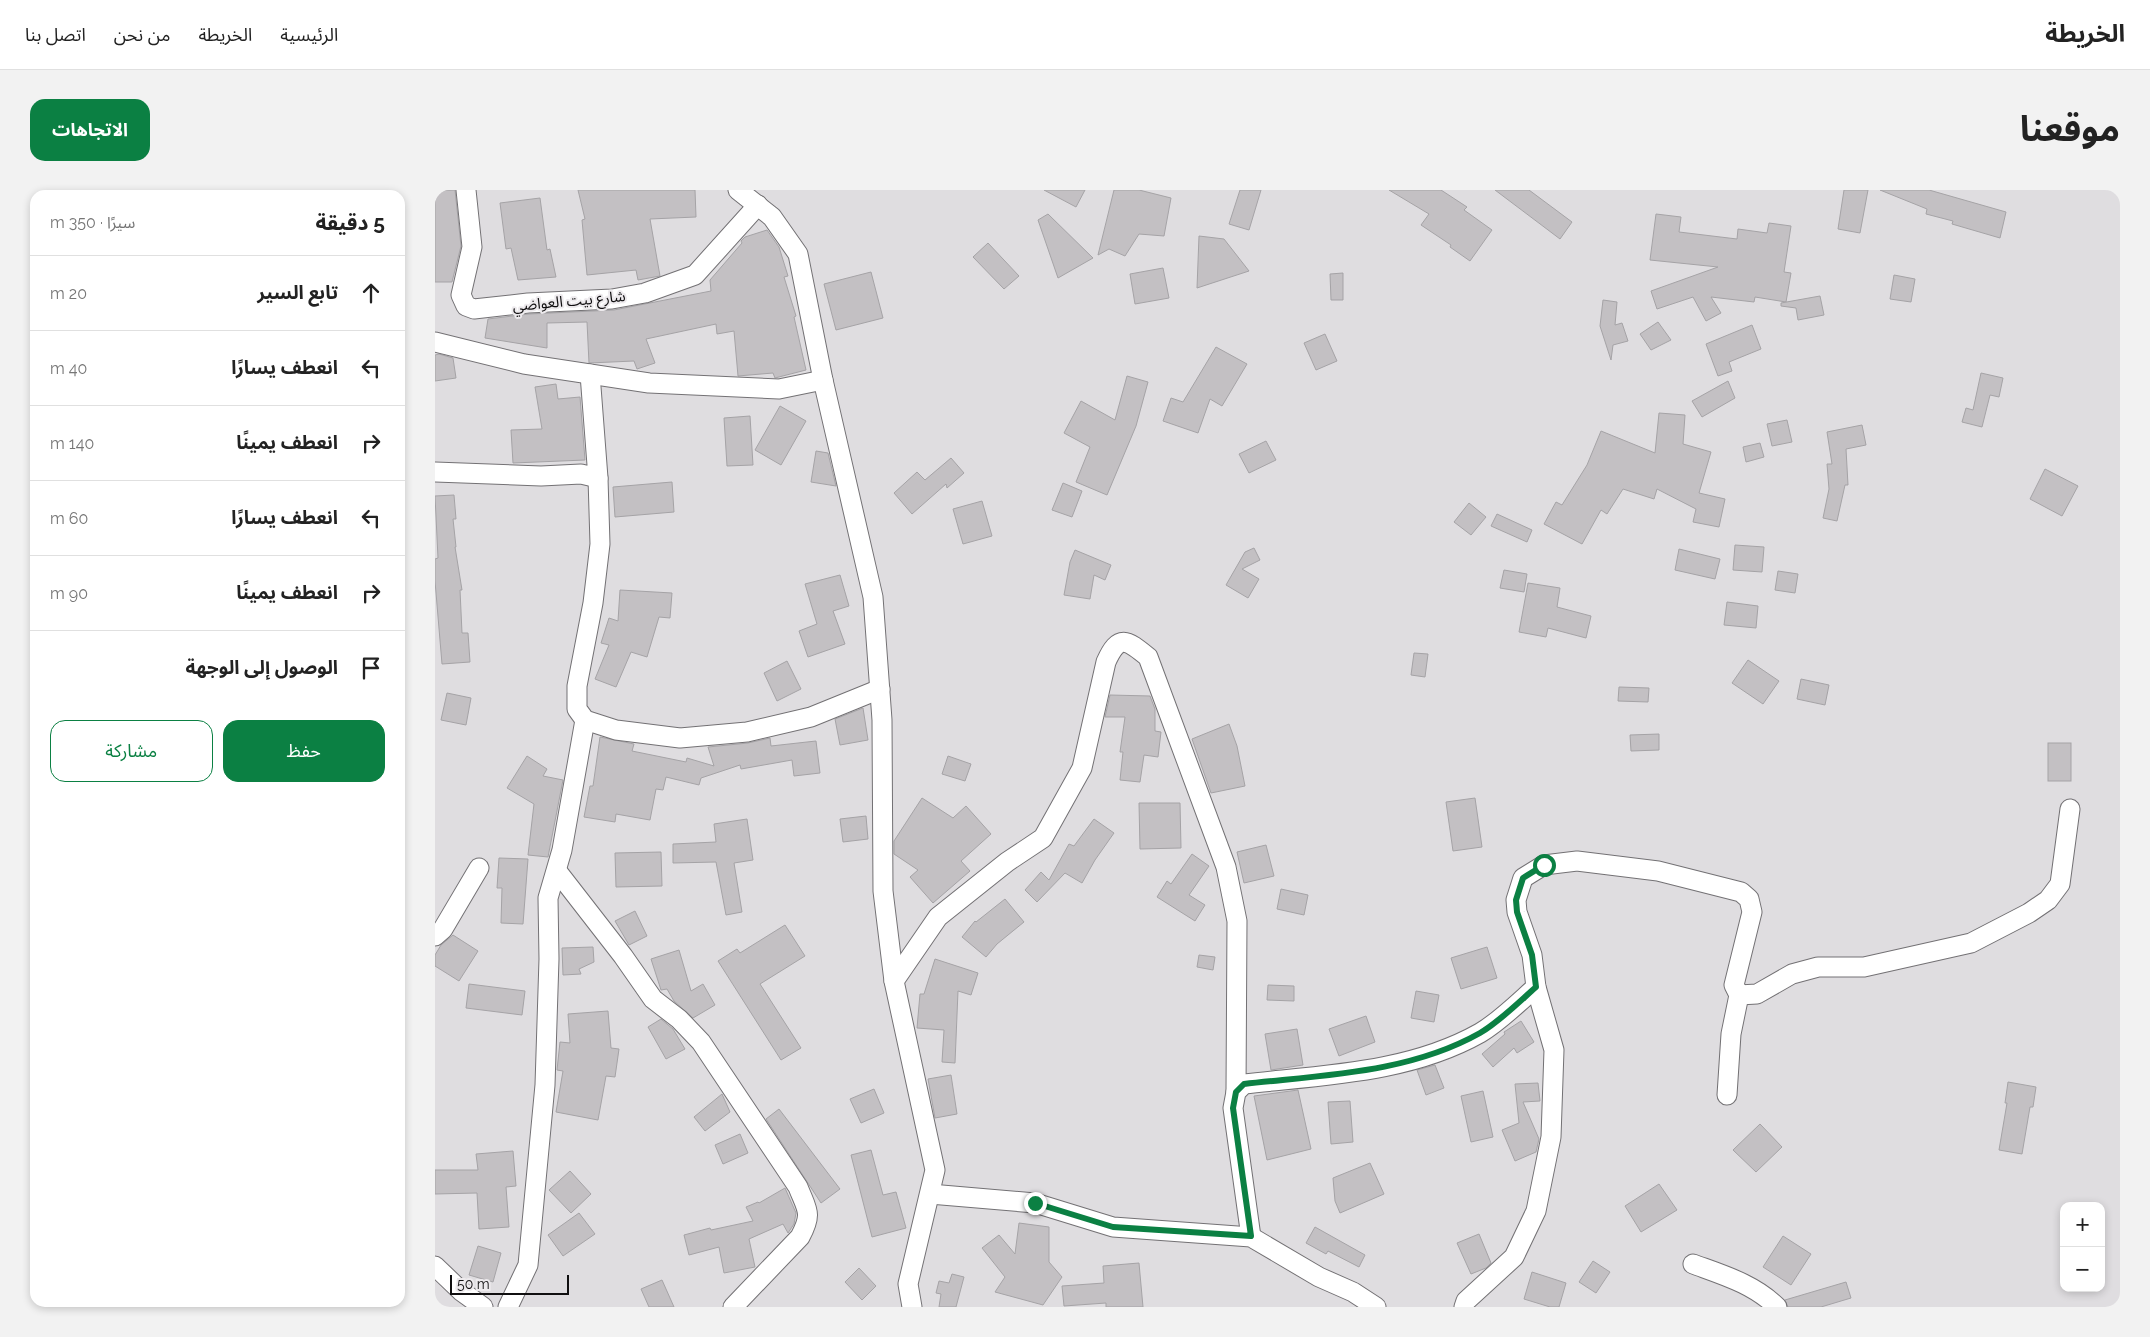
<!DOCTYPE html>
<html lang="ar">
<head>
<meta charset="utf-8">
<style>
	:root { --surface:#fff; --page:#f2f2f2; --text:#222; --muted:#767676; --line:#e0e0e0; --accent:#0b8043 }
	body { margin:0; font-family:Raleway,"Noto Sans Arabic",sans-serif; background:var(--page); color:var(--text); direction:rtl }
	.controls { position:absolute; right:15px; bottom:15px; display:grid; overflow:hidden; border-radius:10px; box-shadow:0 2px 8px #0003 }
	.controls button { width:45px; height:45px; display:grid; place-items:center; padding:0; border:0; border-bottom:1px solid var(--line); background:var(--surface); color:var(--text); font:25px sans-serif }
	.scale { position:absolute; left:15px; bottom:12px; width:119px; box-sizing:border-box; padding-left:5px; border:2px solid #100f10; border-top:0; font-size:14px; line-height:18px; white-space:nowrap; color:#100f10; -webkit-text-stroke:4px #edeaed; paint-order:stroke }
	.stop { position:absolute; width:15px; height:15px; margin:-11px; border:4px solid #0b8043; border-radius:50%; background:#fff }
	.stop.end { background:#0b8043; border-color:#fff; box-shadow:0 1px 5px #0008 }
	.list { margin:0; padding:0; list-style:none }
	h2 { display:flex; justify-content:space-between; align-items:center; height:65px; margin:0; padding:0 20px; font-size:21px }
	h2 small { font-size:16px; font-weight:400; color:var(--muted) }
	.list li { display:grid; grid-template-columns:32px 1fr auto; gap:15px; align-items:center; box-sizing:border-box; height:75px; padding:0 20px; border-top:1px solid var(--line) }
	.list b { display:block; font-size:19px; white-space:nowrap }
	.list em { font-size:16px; font-style:normal; color:var(--muted) }
	.actions { display:flex; gap:10px; padding:15px 20px }
	.actions a { flex:1; padding:11px 0; border:1px solid var(--accent); border-radius:15px; text-align:center; font-size:18px; color:var(--accent) }
	.actions .main { background:var(--accent); color:#fff }
	.icon { flex:none; width:28px; height:28px; fill:none; stroke:currentColor; stroke-width:2; stroke-linecap:round; stroke-linejoin:round }
	.map { position:relative; flex:none; width:1685px; height:1117px; overflow:hidden; direction:ltr; border-radius:15px }
	header { display:flex; align-items:center; gap:30px; box-sizing:border-box; height:70px; padding:0 25px; background:var(--surface); border-bottom:1px solid var(--line) }
	header strong { font-size:24px }
	nav { display:flex; gap:28px; margin-inline-start:auto; font-size:18px }
	.intro { display:flex; align-items:center; justify-content:space-between; box-sizing:border-box; height:120px; padding:0 30px }
	h1 { margin:0; font-size:35px }
	.button { padding:12px 22px; border-radius:15px; background:var(--accent); color:#fff; font-size:18px; font-weight:700 }
	main { display:flex; gap:30px; padding:0 30px }
	aside { flex:1; background:var(--surface); border-radius:15px; box-shadow:0 2px 8px #0003 }
	.map>svg:first-child { display:block }
	.building { fill:#c3c0c3; stroke:#a5a3a6 }
	.lines { fill:none; stroke-linecap:round; stroke-linejoin:round }
	.minor-casing { stroke:#737174; stroke-width:21 }
	.minor { stroke:#fff; stroke-width:19 }
	.route { stroke:#0b8043; stroke-width:6 }
	.labels { text-anchor:middle; dominant-baseline:central; stroke-width:4; stroke-linejoin:round; paint-order:stroke }
	.street-label { font-size:15px; fill:#100f10; stroke:#edeaed }
</style>
</head>
<body>
<header>
<strong>الخريطة</strong>
<nav><a>الرئيسية</a><a>الخريطة</a><a>من نحن</a><a>اتصل بنا</a></nav>
</header>
<div class="intro"><h1>موقعنا</h1><a class="button">الاتجاهات</a></div>
<main>
<div class="map">
<svg width="1685" height="1117" viewBox="0 0 1685 1117">
	<rect width="100%" height="100%" fill="#dfdde0"/>
	<g class="building">
		<polygon points="20,0 26,56 17,92 0,92 0,1"/>
		<polygon points="143,0 260,0 261,27 215,29 225,86 203,90 201,80 152,85 147,30 150,29"/>
		<polygon points="609,0 650,0 641,17"/>
		<polygon points="679,0 704,0 736,8 729,46 704,44 690,66 674,59 663,65"/>
		<polygon points="805,0 826,0 814,40 794,34"/>
		<polygon points="954,0 1006,0 1032,17 1029,20 1057,40 1035,71 1015,57 1016,55 986,35 994,24"/>
		<polygon points="1060,0 1094,0 1137,32 1125,49"/>
		<polygon points="1409,0 1433,0 1425,43 1403,39"/>
		<polygon points="1445,0 1494,0 1571,22 1565,48 1517,34 1518,31 1491,24 1492,19"/>
		<polygon points="105,8 112,60 115,59 121,87 83,90 76,58 71,59 65,13"/>
		<polygon points="613,24 658,68 623,88 603,30"/>
		<polygon points="1221,24 1246,27 1244,42 1302,49 1303,39 1332,43 1334,33 1356,36 1349,82 1356,83 1351,112 1320,107 1319,112 1276,107 1286,123 1271,131 1258,107 1222,119 1216,101 1283,77 1215,70"/>
		<polygon points="332,40 344,57 353,86 349,87 361,126 359,127 371,180 340,188 338,183 303,186 299,141 282,144 281,134 211,149 220,173 202,179 199,171 154,173 152,132 112,133 112,158 50,148 53,129 94,124 179,120 276,101 275,90 307,53 306,51 310,47"/>
		<polygon points="764,46 789,49 814,81 762,98"/>
		<polygon points="553,53 584,86 569,99 538,67"/>
		<polygon points="728,78 734,108 700,114 695,84"/>
		<polygon points="436,82 448,128 401,140 389,94"/>
		<polygon points="908,83 908,110 896,110 895,84"/>
		<polygon points="1459,85 1480,89 1476,112 1455,109"/>
		<polygon points="1385,106 1389,125 1363,130 1361,118 1346,116 1346,113"/>
		<polygon points="1168,110 1182,112 1180,135 1187,133 1193,151 1178,155 1176,170 1165,136"/>
		<polygon points="1223,132 1236,150 1216,160 1205,144"/>
		<polygon points="1317,135 1326,159 1294,172 1297,181 1283,186 1271,154"/>
		<polygon points="890,144 902,171 881,180 869,153"/>
		<polygon points="781,157 812,174 787,216 775,209 763,243 728,231 736,208 748,212"/>
		<polygon points="4,164 18,168 21,188 0,191 0,165"/>
		<polygon points="1546,183 1568,188 1564,207 1555,205 1547,237 1527,232 1531,218 1538,220"/>
		<polygon points="692,186 713,192 701,236 672,305 641,292 655,257 629,243 646,211 680,230"/>
		<polygon points="1293,191 1300,208 1267,227 1257,211"/>
		<polygon points="121,194 123,209 145,207 150,270 78,273 76,240 107,239 100,197"/>
		<polygon points="345,216 371,231 346,275 320,260"/>
		<polygon points="1224,223 1250,225 1248,254 1276,262 1264,303 1290,309 1284,337 1258,332 1261,319 1222,299 1219,309 1188,299 1172,324 1166,320 1147,354 1109,334 1121,312 1127,315 1152,275 1166,241 1220,263"/>
		<polygon points="315,226 318,275 292,276 289,228"/>
		<polygon points="1352,230 1357,252 1337,256 1332,234"/>
		<polygon points="1427,235 1431,255 1411,259 1413,295 1410,295 1402,331 1388,328 1394,299 1392,274 1397,274 1392,242"/>
		<polygon points="831,251 841,270 814,283 804,264"/>
		<polygon points="1325,253 1329,267 1311,272 1308,257"/>
		<polygon points="381,261 393,263 401,296 376,292"/>
		<polygon points="516,268 529,283 512,298 511,294 477,324 459,303 482,282 490,290"/>
		<polygon points="1610,279 1643,296 1627,326 1595,309"/>
		<polygon points="237,292 239,322 180,327 178,297"/>
		<polygon points="628,293 647,301 637,327 617,320"/>
		<polygon points="19,305 21,329 18,329 21,357 20,357 27,400 25,400 27,443 33,443 35,472 7,474 0,391 0,369 3,368 0,306"/>
		<polygon points="547,311 557,346 528,354 518,319"/>
		<polygon points="1034,313 1051,327 1036,345 1019,332"/>
		<polygon points="1062,324 1097,340 1092,352 1056,336"/>
		<polygon points="1300,355 1329,357 1327,382 1298,380"/>
		<polygon points="819,358 825,370 807,379 824,389 813,408 791,395 810,362"/>
		<polygon points="1244,359 1285,369 1280,389 1240,380"/>
		<polygon points="640,360 676,375 670,390 659,385 655,409 629,405 635,372"/>
		<polygon points="1069,380 1092,384 1089,402 1065,398"/>
		<polygon points="1343,381 1363,384 1360,403 1340,400"/>
		<polygon points="405,385 414,416 398,421 410,454 373,467 364,441 382,434 370,394"/>
		<polygon points="1093,393 1125,398 1122,417 1156,426 1151,448 1113,438 1111,447 1084,442"/>
		<polygon points="185,400 237,403 235,428 224,427 212,467 196,462 181,497 160,489 174,455 166,453 174,428 183,431"/>
		<polygon points="1292,412 1323,416 1321,438 1289,435"/>
		<polygon points="979,463 993,464 990,487 976,485"/>
		<polygon points="1313,470 1344,491 1328,514 1297,493"/>
		<polygon points="352,471 366,499 342,511 329,483"/>
		<polygon points="1366,489 1394,495 1390,515 1362,509"/>
		<polygon points="1184,497 1214,498 1213,512 1183,511"/>
		<polygon points="12,503 36,508 31,535 6,530"/>
		<polygon points="675,505 715,506 720,519 720,541 726,542 723,567 709,565 705,592 685,590 688,562 685,562 690,527 670,527"/>
		<polygon points="428,518 433,550 405,555 400,529"/>
		<polygon points="794,534 802,556 810,596 776,603 757,549"/>
		<polygon points="1224,544 1224,560 1196,561 1195,545"/>
		<polygon points="165,547 199,554 197,561 251,572 252,568 279,576 273,557 313,553 335,548 336,556 381,551 385,583 359,586 357,570 306,579 305,575 266,588 264,595 231,587 228,600 221,599 215,630 181,624 180,632 149,627 155,596 158,596"/>
		<rect x="1613" y="553" width="23" height="38"/>
		<polygon points="92,566 112,579 108,586 128,590 113,667 93,665 99,614 72,598"/>
		<polygon points="513,566 536,574 530,591 507,584"/>
		<polygon points="487,608 518,628 531,616 556,644 526,671 535,681 498,713 475,687 483,680 459,664 459,651"/>
		<polygon points="1040,608 1047,657 1018,661 1011,612"/>
		<polygon points="704,613 745,613 746,658 705,659"/>
		<polygon points="431,626 433,649 408,652 405,629"/>
		<polygon points="312,629 318,670 299,673 307,722 291,725 281,672 238,673 238,654 281,652 279,634"/>
		<polygon points="659,629 679,643 660,670 647,693 630,683 602,712 590,700 606,682 614,690 634,654 639,656"/>
		<polygon points="831,655 839,686 809,693 802,662"/>
		<polygon points="226,662 227,696 181,697 180,663"/>
		<polygon points="757,664 774,676 754,705 770,715 760,731 722,707 732,691 736,694"/>
		<polygon points="64,668 93,669 88,734 66,733 67,698 62,698"/>
		<polygon points="846,699 873,705 869,725 842,719"/>
		<polygon points="570,709 589,732 562,754 551,767 527,747 540,731 541,732"/>
		<polygon points="200,721 212,746 194,755 180,731"/>
		<polygon points="350,735 370,766 325,794 366,858 346,870 283,771 302,759 305,763"/>
		<polygon points="18,745 43,761 24,791 0,776 0,765 6,755"/>
		<polygon points="158,757 159,772 144,779 146,784 128,785 127,758"/>
		<polygon points="1052,757 1062,788 1026,799 1016,768"/>
		<polygon points="244,760 256,801 268,794 280,815 258,828 239,811 232,799 226,800 216,769"/>
		<polygon points="764,765 780,767 778,780 762,777"/>
		<polygon points="500,769 543,783 536,805 523,801 520,873 507,872 509,840 482,838 485,804 489,804"/>
		<polygon points="34,794 90,801 87,825 31,818"/>
		<polygon points="833,795 859,796 859,811 832,810"/>
		<polygon points="981,801 1004,805 999,832 976,828"/>
		<polygon points="173,821 176,858 184,859 180,887 171,886 163,930 121,922 128,881 122,880 125,852 135,853 133,824"/>
		<polygon points="931,826 940,852 904,866 894,839"/>
		<polygon points="226,829 238,839 250,859 231,869 213,837"/>
		<polygon points="1086,831 1099,852 1082,863 1079,858 1058,877 1047,864 1070,844 1069,842"/>
		<polygon points="862,839 868,875 836,880 830,844"/>
		<polygon points="1000,875 1009,898 991,905 982,880"/>
		<polygon points="516,885 522,924 500,928 493,889"/>
		<polygon points="1573,892 1601,897 1598,917 1595,917 1587,964 1564,960 1572,913 1570,913"/>
		<polygon points="1103,893 1105,911 1088,912 1104,949 1101,962 1080,971 1067,940 1084,933 1080,894"/>
		<polygon points="439,899 449,923 426,933 415,909"/>
		<polygon points="863,900 876,959 832,970 819,906"/>
		<polygon points="1048,901 1058,947 1036,952 1026,906"/>
		<polygon points="287,904 295,922 270,941 259,927"/>
		<polygon points="915,911 918,952 896,954 893,912"/>
		<polygon points="344,919 405,999 386,1013 331,929"/>
		<polygon points="1325,934 1347,957 1321,982 1298,960"/>
		<polygon points="305,944 313,963 288,974 280,955"/>
		<polygon points="436,960 448,1005 461,1002 471,1038 437,1047 416,965"/>
		<polygon points="78,961 81,996 71,997 74,1037 44,1039 42,1003 0,1004 0,980 43,980 41,964"/>
		<polygon points="935,973 949,1004 905,1023 900,1011 898,988"/>
		<polygon points="135,981 156,1004 136,1023 114,1000"/>
		<polygon points="1224,994 1242,1020 1206,1042 1190,1016"/>
		<polygon points="350,998 361,1023 359,1034 353,1043 348,1034 314,1049 320,1077 289,1083 284,1057 254,1065 249,1045 275,1038 276,1040 318,1031 311,1017 323,1012 324,1013"/>
		<polygon points="144,1023 160,1044 128,1066 113,1045"/>
		<polygon points="584,1033 614,1037 614,1072 627,1087 608,1115 560,1102 570,1087 547,1058 564,1045 580,1064"/>
		<polygon points="880,1037 930,1065 924,1077 893,1061 891,1064 871,1053"/>
		<polygon points="1044,1044 1056,1073 1051,1078 1036,1084 1022,1053"/>
		<polygon points="1348,1046 1376,1064 1356,1095 1328,1077"/>
		<polygon points="43,1056 66,1063 58,1092 34,1085"/>
		<polygon points="1158,1071 1175,1082 1161,1103 1144,1092"/>
		<polygon points="704,1073 708,1117 671,1117 671,1113 629,1116 627,1096 669,1093 668,1076"/>
		<polygon points="424,1078 441,1096 427,1110 410,1092"/>
		<polygon points="1097,1082 1131,1093 1124,1117 1115,1117 1089,1109"/>
		<polygon points="517,1084 529,1087 521,1117 504,1117 506,1104 501,1103 504,1091 514,1093"/>
		<polygon points="227,1090 239,1117 214,1117 206,1099"/>
		<polygon points="1411,1092 1416,1108 1386,1117 1353,1117 1350,1110"/>
	</g>
	<g class="lines">
		<g class="minor-casing">
			<g id="minor">
				<polyline points="31,0 37,57 26,105 31,116 39,119 93,113 177,109 210,103 260,85 323,15"/>
				<polyline points="303,0 337,27 363,64 388,190 438,407 447,530 448,701 459,791 500,980 473,1094 477,1117"/>
				<polyline points="0,152 89,174 214,193 344,199 388,190"/>
				<polyline points="0,282 106,286 146,284 163,288 155,184"/>
				<polyline points="163,288 165,354 158,413 142,496 142,519 150,530 181,540 245,548 312,542 376,527 445,499"/>
				<path d="M122,681L188,766L218,809L244,829L266,852L363,997C372,1020 378,1023 365,1047L298,1117"/>
				<polyline points="0,746 8,739 44,678"/>
				<path d="M459,791L503,727L572,672L608,648L647,578L671,472C684,443 692,450 713,467L791,677L802,731L801,902"/>
				<polyline points="1292,905 1296,844 1304,805"/>
				<polyline points="495,1004 600,1013 678,1037 816,1047 884,1087 918,1102 941,1117"/>
				<path d="M816,1047L798,918L801,902L809,894C889,885 974,883 1045,843C1064,832 1084,812 1101,797"/>
				<path d="M1258,1074C1288,1085 1319,1094 1342,1117"/>
				<polyline points="0,1076 26,1101 48,1117"/>
				<polyline points="73,1117 93,1075 110,895 114,769 113,708 127,660 150,530"/>
				<polyline points="1029,1117 1031,1111 1079,1067 1101,1021 1116,947 1119,860 1101,797 1097,765 1082,722 1081,710 1088,688 1109,675 1142,671 1223,681 1306,702 1314,709 1317,722 1299,795 1304,805 1322,804 1357,784 1383,777 1429,777 1536,753 1594,723 1613,710 1625,694 1635,619"/>
			</g>
		</g>
		<use href="#minor" class="minor"/>
	</g>
	<g class="lines">
		<path class="route" d="M600,1013L678,1037L816,1046L798,918L801,902L809,894C889,885 974,883 1045,843C1064,832 1084,812 1101,797L1097,765L1082,722L1081,710L1088,688L1109,675"/>
	</g>
	<g class="labels">
		<g class="street-label">
			<text transform="translate(134 111) rotate(-5)">شارع بيت العواضي</text>
		</g>
	</g>
</svg>
<div class="controls">
<button>+</button>
<button>−</button>
</div>
<div class="scale">50 m</div>
<div class="stop" style="left:1109px;top:675px"></div>
<div class="stop end" style="left:600px;top:1013px"></div>
</div>
<aside>
<h2>5 دقيقة<small>سيرًا · 350 m</small></h2>
<ul class="list">
<li><svg class="icon" aria-label="ahead" viewBox="0 0 24 24"><path d="M12 20V5M6 11l6-6 6 6"/></svg><div><b>تابع السير</b></div><em>20 m</em></li>
<li><svg class="icon" aria-label="left" viewBox="0 0 24 24"><path d="M17 20v-9H6M10 6l-5 5 5 5"/></svg><div><b>انعطف يسارًا</b></div><em>40 m</em></li>
<li><svg class="icon" aria-label="right" viewBox="0 0 24 24"><path d="M7 20v-9h11M14 6l5 5-5 5"/></svg><div><b>انعطف يمينًا</b></div><em>140 m</em></li>
<li><svg class="icon" aria-label="left" viewBox="0 0 24 24"><path d="M17 20v-9H6M10 6l-5 5 5 5"/></svg><div><b>انعطف يسارًا</b></div><em>60 m</em></li>
<li><svg class="icon" aria-label="right" viewBox="0 0 24 24"><path d="M7 20v-9h11M14 6l5 5-5 5"/></svg><div><b>انعطف يمينًا</b></div><em>90 m</em></li>
<li><svg class="icon" aria-label="arrive" viewBox="0 0 24 24"><path d="M6 21V4h12l-3 4 3 4H6"/></svg><div><b>الوصول إلى الوجهة</b></div></li>
</ul>
<div class="actions"><a class="main">حفظ</a><a>مشاركة</a></div>
</aside>
</main>
</body>
</html>
